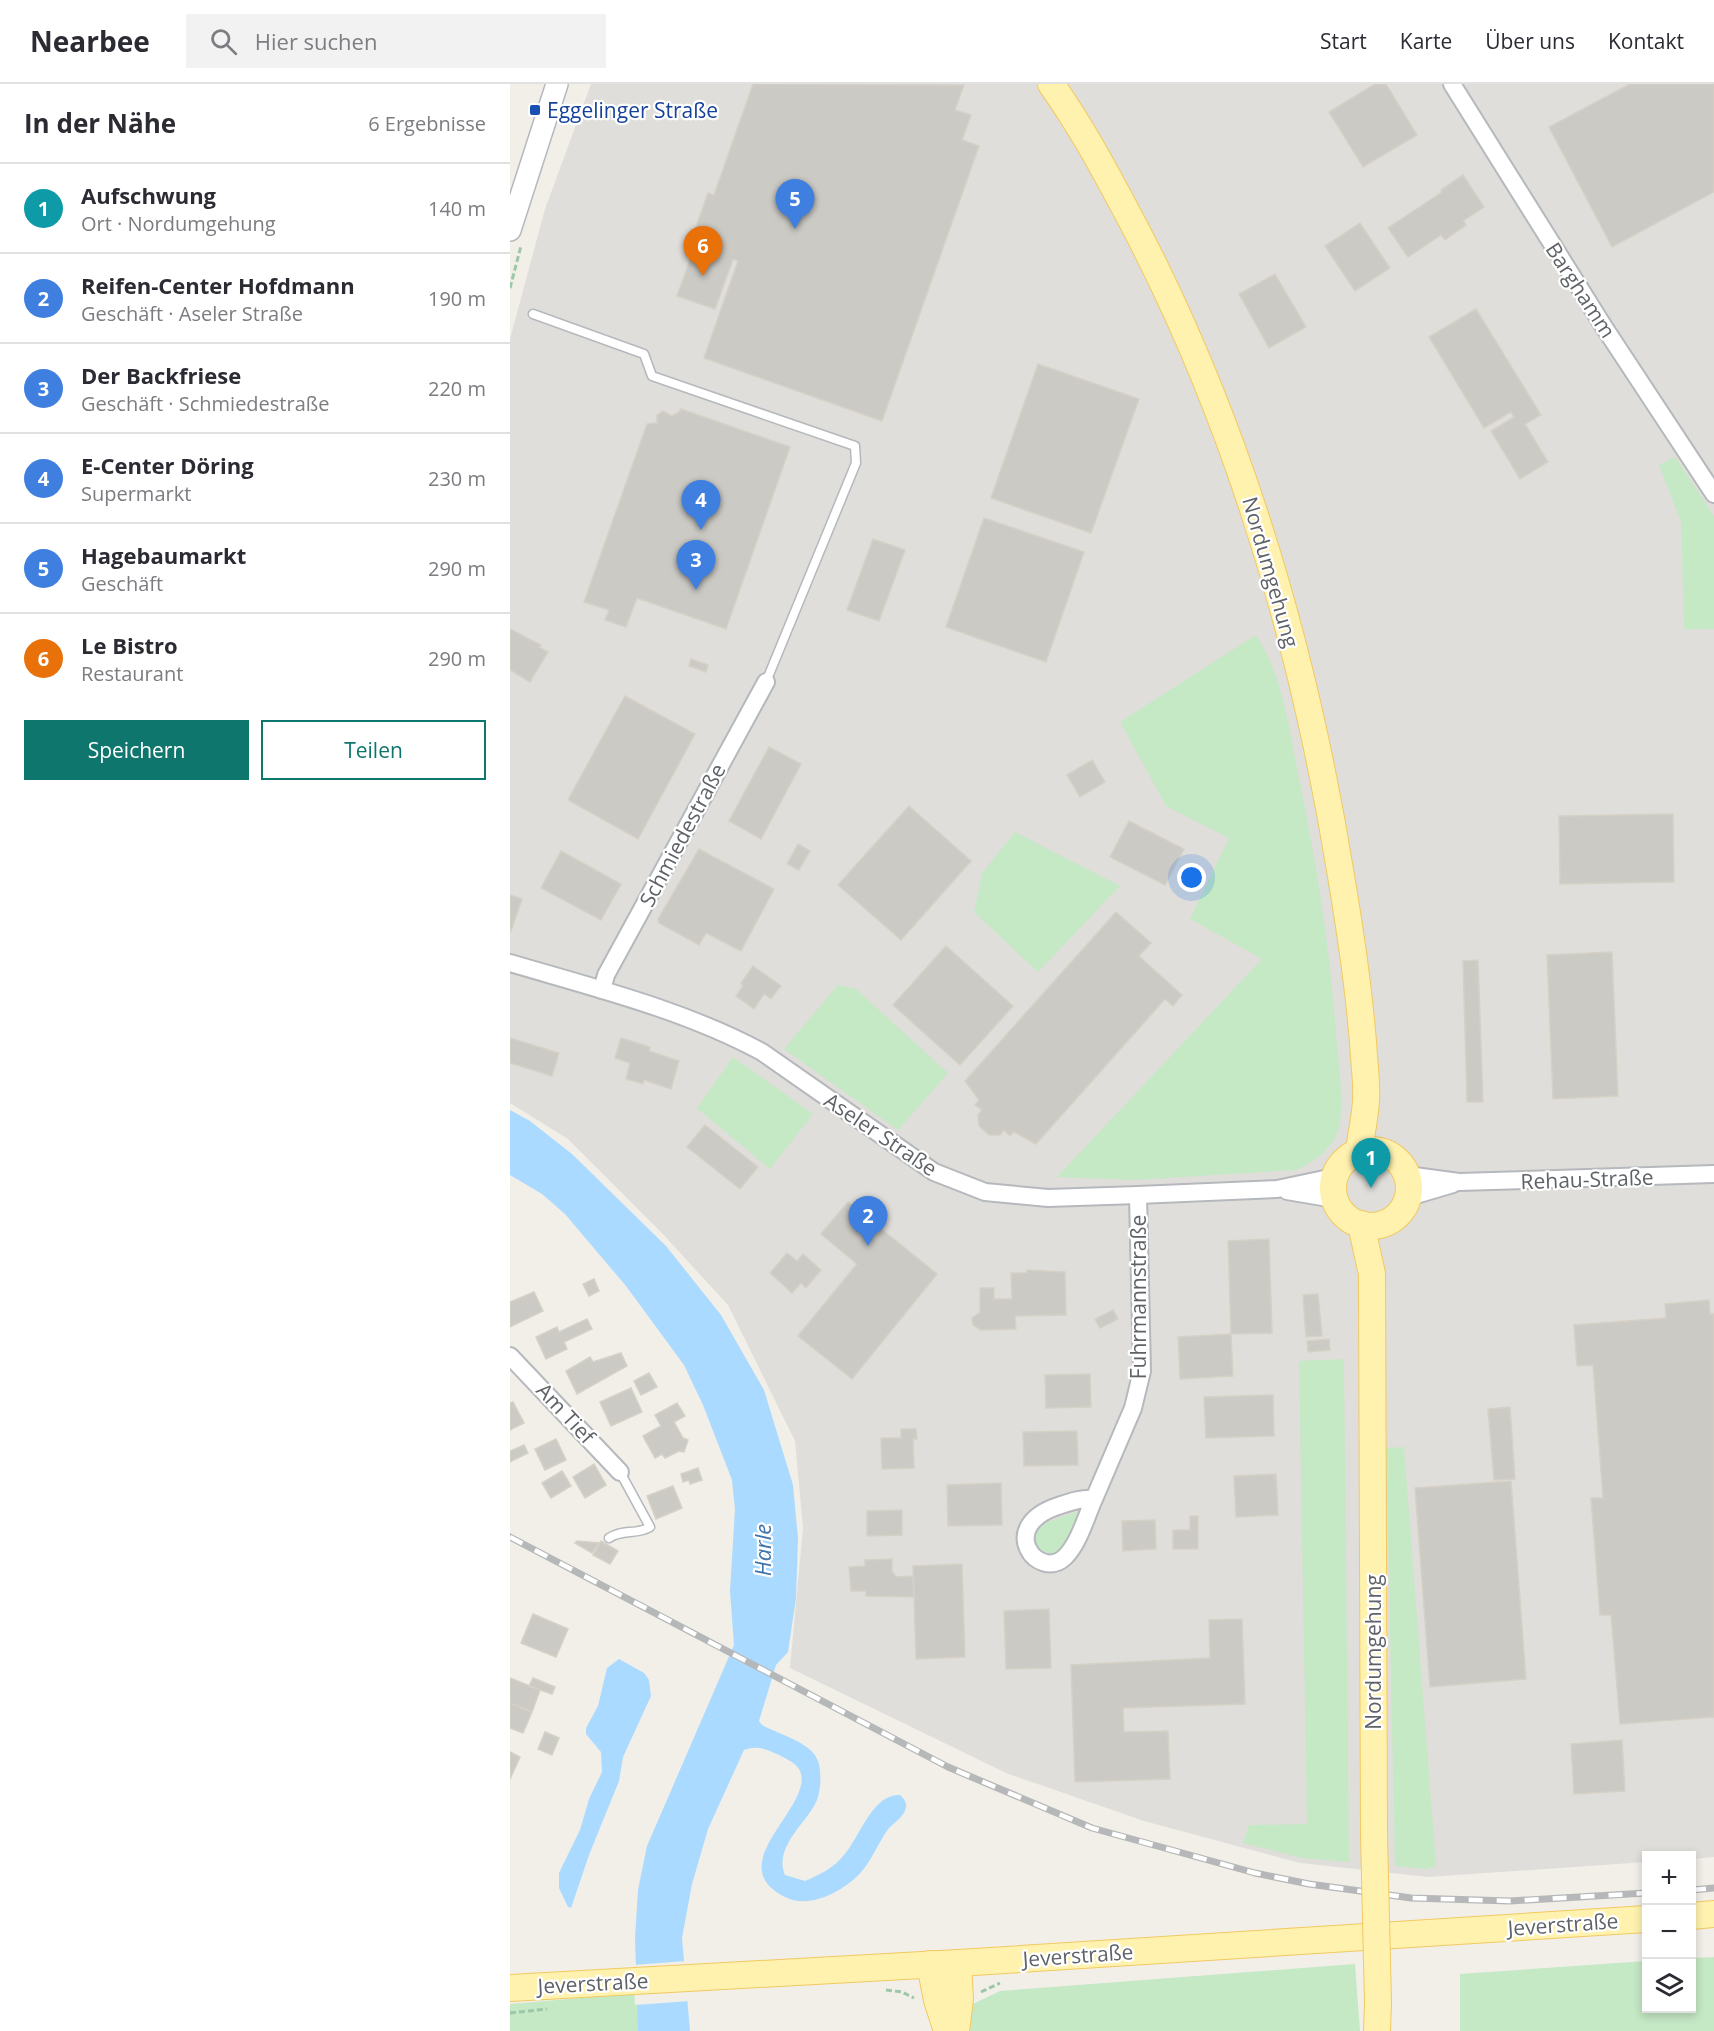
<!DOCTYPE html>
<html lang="de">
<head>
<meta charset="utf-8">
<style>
	:root { --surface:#fff; --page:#f2f2f3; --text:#2b2b33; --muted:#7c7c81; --line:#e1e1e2; --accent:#0f766e }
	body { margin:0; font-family:"Open Sans",sans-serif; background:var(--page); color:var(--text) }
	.controls { position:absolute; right:18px; bottom:18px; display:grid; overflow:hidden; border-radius:0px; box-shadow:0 3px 9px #0003 }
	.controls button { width:54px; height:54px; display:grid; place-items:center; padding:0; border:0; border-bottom:2px solid var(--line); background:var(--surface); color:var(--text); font:30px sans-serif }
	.you { position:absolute; left:682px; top:794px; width:21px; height:21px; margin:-15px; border:4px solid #fff; border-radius:50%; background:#1a73e8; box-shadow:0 0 0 9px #1a73e833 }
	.badge { display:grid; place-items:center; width:39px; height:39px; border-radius:50%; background:var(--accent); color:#fff; font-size:20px; font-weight:700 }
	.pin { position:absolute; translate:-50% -50px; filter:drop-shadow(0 2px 3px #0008) }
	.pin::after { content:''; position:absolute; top:32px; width:21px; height:18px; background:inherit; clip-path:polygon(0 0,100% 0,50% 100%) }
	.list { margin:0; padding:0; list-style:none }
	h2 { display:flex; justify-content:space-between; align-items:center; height:78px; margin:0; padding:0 24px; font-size:26px }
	h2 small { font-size:20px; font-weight:400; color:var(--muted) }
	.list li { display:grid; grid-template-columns:39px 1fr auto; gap:18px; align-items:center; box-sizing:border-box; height:90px; padding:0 24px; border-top:2px solid var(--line) }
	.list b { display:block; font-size:22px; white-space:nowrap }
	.list p { margin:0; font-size:20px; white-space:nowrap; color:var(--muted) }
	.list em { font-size:20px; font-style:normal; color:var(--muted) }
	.actions { display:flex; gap:12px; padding:18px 24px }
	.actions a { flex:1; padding:14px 0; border:2px solid var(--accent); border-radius:0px; text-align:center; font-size:21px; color:var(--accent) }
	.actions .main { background:var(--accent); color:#fff }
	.icon { flex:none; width:33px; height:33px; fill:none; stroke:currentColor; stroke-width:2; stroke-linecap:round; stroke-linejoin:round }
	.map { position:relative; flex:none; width:1204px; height:1947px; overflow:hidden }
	header { display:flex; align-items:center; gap:36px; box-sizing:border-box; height:84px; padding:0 30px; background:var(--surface); border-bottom:2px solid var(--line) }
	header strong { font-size:28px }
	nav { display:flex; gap:33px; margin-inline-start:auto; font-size:21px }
	.search { width:420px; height:54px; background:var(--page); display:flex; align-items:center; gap:15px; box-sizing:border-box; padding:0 21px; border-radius:0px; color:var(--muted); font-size:22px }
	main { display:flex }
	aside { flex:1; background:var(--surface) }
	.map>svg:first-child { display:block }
	.industrial { fill:#e0deda }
	.green { fill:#c5e8c5 }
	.water { fill:#aadaff }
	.pier { fill:#f1efe8 }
	.building { fill:#cccac5; stroke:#d6d1c6; stroke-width:1.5 }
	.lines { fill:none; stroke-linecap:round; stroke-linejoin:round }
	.service-casing { stroke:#b5b8bc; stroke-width:11 }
	.minor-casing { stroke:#b5b8bc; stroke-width:20 }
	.tertiary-casing { stroke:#b5b8bc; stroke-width:24 }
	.primary-casing { stroke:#f2c960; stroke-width:28 }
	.path { stroke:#9cc7a9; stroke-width:3; stroke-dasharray:6 3; stroke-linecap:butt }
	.service { stroke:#fff; stroke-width:8 }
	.minor { stroke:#fff; stroke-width:16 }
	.tertiary { stroke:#fff; stroke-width:21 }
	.primary { stroke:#fff2af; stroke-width:26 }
	.rail-casing { stroke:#b6b7b8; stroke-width:7 }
	.rail { stroke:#fff; stroke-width:4.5; stroke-dasharray:14; stroke-linecap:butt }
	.primary-bridge-casing { stroke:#f2c960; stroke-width:28; stroke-linecap:butt }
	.primary-bridge { stroke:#fff2af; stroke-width:26 }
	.transit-dot { fill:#1a4fb4; stroke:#fff; stroke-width:2 }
	.labels { text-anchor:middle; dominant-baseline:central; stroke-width:4.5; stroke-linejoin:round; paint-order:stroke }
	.transit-label { font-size:21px; fill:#164399; stroke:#fff; text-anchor:start }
	.street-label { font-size:21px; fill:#5f6368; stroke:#fff }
	.water-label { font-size:22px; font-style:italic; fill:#4174aa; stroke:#fff }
</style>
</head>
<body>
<header>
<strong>Nearbee</strong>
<div class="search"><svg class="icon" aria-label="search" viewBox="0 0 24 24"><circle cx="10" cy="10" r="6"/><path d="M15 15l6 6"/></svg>Hier suchen</div>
<nav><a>Start</a><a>Karte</a><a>Über uns</a><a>Kontakt</a></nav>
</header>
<main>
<aside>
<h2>In der Nähe<small>6 Ergebnisse</small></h2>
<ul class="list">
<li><span class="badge" style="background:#0f9aa8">1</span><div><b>Aufschwung</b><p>Ort · Nordumgehung</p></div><em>140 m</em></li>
<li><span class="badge" style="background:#3f7fe0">2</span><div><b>Reifen-Center Hofdmann</b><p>Geschäft · Aseler Straße</p></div><em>190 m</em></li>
<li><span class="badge" style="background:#3f7fe0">3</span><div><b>Der Backfriese</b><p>Geschäft · Schmiedestraße</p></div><em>220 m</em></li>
<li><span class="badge" style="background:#3f7fe0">4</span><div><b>E-Center Döring</b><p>Supermarkt</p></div><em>230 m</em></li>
<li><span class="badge" style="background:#3f7fe0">5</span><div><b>Hagebaumarkt</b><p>Geschäft</p></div><em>290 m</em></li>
<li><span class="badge" style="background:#e8710a">6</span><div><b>Le Bistro</b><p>Restaurant</p></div><em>290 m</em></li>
</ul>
<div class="actions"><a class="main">Speichern</a><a>Teilen</a></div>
</aside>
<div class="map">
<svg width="1204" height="1947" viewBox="0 0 1204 1947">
	<rect width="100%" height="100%" fill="#f1efe8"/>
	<polygon class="industrial" points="81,0 1204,0 1204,1773 1182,1775 1182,1772 1136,1772 1136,1778 918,1793 790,1779 634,1737 496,1689 280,1584 293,1444 285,1357 218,1221 150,1147 58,1055 0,1019 0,255 35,125"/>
	<g class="green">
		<polygon points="1165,373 1204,432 1204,545 1174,545 1171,438 1149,381"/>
		<path d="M746,551C772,591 779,643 788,689C806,776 820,862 826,951C828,978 834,1010 830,1038C827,1062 806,1077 786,1086L624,1096L547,1093L752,875L680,835L719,754L656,722L610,638Z"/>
		<polygon points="505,748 610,802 528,888 464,828 472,789"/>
		<polygon points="328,901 346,905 438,989 388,1046 274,965"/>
		<polygon points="223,973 303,1030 260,1085 187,1024"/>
		<polygon points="834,1275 839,1778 792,1774 733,1759 739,1741 797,1740 789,1277"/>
		<polygon points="894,1363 926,1782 916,1785 885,1782 876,1364"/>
		<polygon points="569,1427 551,1467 540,1470 527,1464 525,1449 535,1439"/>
		<polygon points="1204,1873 1204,1947 950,1947 950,1890 1136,1877 1136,1924 1182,1924 1182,1874"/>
		<polygon points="845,1880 850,1947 459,1947 461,1921 490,1907"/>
		<polygon points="128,1909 128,1947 0,1947 0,1920"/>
	</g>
	<g class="water">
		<path d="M0,1026L20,1037L62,1070L156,1162L211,1231L254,1306L283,1401L288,1454L286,1514L278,1568L266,1581L249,1637L252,1641C267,1649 285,1654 298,1664C306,1670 310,1679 310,1688C311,1697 310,1708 307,1716C297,1739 263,1763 275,1791L295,1797C309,1791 324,1784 334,1771C349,1754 363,1709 390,1711C393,1714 397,1718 396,1723C395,1732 385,1738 379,1744C369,1757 363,1774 352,1787C336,1806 300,1826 275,1813C209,1780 305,1723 290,1687C287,1679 276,1675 269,1671C256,1665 248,1661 234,1666L198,1745L182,1800L172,1854L180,1947H128L125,1854L128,1806L137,1762L224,1561L220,1507L225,1425L222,1396L193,1321L174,1281L116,1202L55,1130L32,1110L0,1091Z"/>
		<polygon points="109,1575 134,1589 139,1596 141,1612 113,1673 109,1697 79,1771 61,1824 58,1823 49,1804 49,1789 70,1746 79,1715 92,1688 91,1668 76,1650 76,1644 88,1622 97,1584"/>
	</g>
	<polygon class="pier" points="176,1877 180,1917 125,1921 123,1881"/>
	<g class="building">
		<polygon points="243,0 454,1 445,26 461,31 452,56 469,62 372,337 194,274 228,177 223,175 205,225 167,212 185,162 180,160 198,109 204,111"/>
		<polygon points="865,0 876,0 907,51 853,83 819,28"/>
		<polygon points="1120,0 1204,0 1204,108 1102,163 1039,43"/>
		<polygon points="953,91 974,123 953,137 956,141 935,156 931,151 898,173 878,144 932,108 931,106"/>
		<polygon points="850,139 880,184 845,207 815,162"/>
		<polygon points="765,190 796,243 759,264 729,210"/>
		<polygon points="966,225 1031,331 1015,340 1038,378 1010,395 981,347 1004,333 1001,328 974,344 919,253"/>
		<polygon points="528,280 629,315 581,449 481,414"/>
		<polygon points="171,325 280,363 216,545 127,514 116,543 95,536 99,526 74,518 137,340 147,339 147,331 153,327 162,332 169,328"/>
		<polygon points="474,434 574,468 536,578 436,543"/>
		<polygon points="363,455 395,466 369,537 337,526"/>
		<polygon points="0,545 31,561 29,563 38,568 20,598 0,586"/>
		<polygon points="181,575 198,581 196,588 179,582"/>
		<polygon points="115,612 185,650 128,755 58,716"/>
		<polygon points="259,663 291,680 251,755 219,737"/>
		<polygon points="582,676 595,698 570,713 557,691"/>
		<polygon points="399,722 461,777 391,856 328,801"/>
		<polygon points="1163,730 1164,798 1050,800 1049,732"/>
		<polygon points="619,737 674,765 655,801 600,773"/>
		<polygon points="288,760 300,767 289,786 277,780"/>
		<polygon points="189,765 264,805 231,867 196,849 189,861 149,839 148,835"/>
		<polygon points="51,767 111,800 91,836 31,804"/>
		<polygon points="0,811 12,815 1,847 0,846"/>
		<polygon points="606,828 641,859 629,872 672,911 663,922 655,915 526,1060 504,1048 500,1052 494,1046 490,1051 479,1051 469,1042 468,1031 472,1026 465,1021 469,1016 455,997"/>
		<polygon points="436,862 503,922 450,981 383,921"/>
		<polygon points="1102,868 1108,1012 1043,1015 1037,871"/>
		<polygon points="968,876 973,1018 957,1018 953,877"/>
		<polygon points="243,882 271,902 261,915 254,910 244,925 226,912 233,902 231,899"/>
		<polygon points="0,954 49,969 42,992 0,979"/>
		<polygon points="111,954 140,963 139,967 169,977 161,1005 134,996 133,1000 116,995 120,979 105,974"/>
		<polygon points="195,1041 248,1083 230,1105 177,1063"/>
		<polygon points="338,1118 427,1190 342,1295 288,1252 347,1180 311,1150"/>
		<polygon points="759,1155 762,1249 721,1250 718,1157"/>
		<polygon points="277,1169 287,1177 293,1170 311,1186 296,1204 291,1199 282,1209 260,1189"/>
		<polygon points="517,1186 555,1188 556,1231 505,1232 506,1245 471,1246 463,1241 462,1234 470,1228 470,1204 484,1204 484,1215 502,1215 501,1189 517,1189"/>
		<polygon points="84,1195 89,1207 79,1212 73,1200"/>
		<polygon points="24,1208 33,1227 0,1243 0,1218"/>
		<polygon points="808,1210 812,1252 796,1253 793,1211"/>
		<polygon points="1199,1216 1200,1230 1204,1230 1204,1633 1110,1640 1101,1531 1090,1531 1081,1414 1093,1414 1083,1281 1067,1282 1064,1241 1156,1234 1155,1220"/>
		<polygon points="603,1226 608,1235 590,1244 585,1235"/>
		<polygon points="77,1235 82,1245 54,1258 57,1265 36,1275 26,1253 47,1243 49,1248"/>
		<polygon points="721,1250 723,1292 670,1295 668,1253"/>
		<polygon points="819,1255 820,1266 798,1268 797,1257"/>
		<polygon points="111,1269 117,1282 67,1310 56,1287 80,1273 83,1278"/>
		<polygon points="139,1289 147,1303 131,1311 124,1297"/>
		<polygon points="580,1290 581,1323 536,1324 535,1291"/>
		<polygon points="121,1304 132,1328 101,1342 90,1318"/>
		<polygon points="763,1311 764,1352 696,1354 694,1313"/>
		<polygon points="3,1318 14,1339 0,1346 0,1319"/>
		<polygon points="167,1319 175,1332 164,1338 173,1354 178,1356 174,1368 169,1367 155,1374 152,1370 145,1374 133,1352 151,1342 145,1331"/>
		<polygon points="1000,1323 1005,1395 984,1396 978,1325"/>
		<polygon points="391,1345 406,1345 407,1355 403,1355 404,1384 372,1385 371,1354 391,1354"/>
		<polygon points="567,1347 568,1381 514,1382 513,1348"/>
		<polygon points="46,1355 56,1376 35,1386 25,1365"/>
		<polygon points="14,1361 18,1369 0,1378 0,1367"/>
		<polygon points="84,1380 96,1401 75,1414 63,1393"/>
		<polygon points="188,1384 192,1396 180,1400 179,1396 173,1398 171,1390"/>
		<polygon points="52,1387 61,1402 41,1414 32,1399"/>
		<polygon points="766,1390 768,1431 726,1433 724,1392"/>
		<polygon points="1001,1397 1016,1595 920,1603 905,1404"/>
		<polygon points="491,1399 492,1441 438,1442 437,1401"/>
		<polygon points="163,1402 172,1424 146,1435 137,1412"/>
		<polygon points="392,1426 392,1451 357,1452 357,1427"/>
		<polygon points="680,1432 688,1432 688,1465 663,1465 663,1446 680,1446"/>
		<polygon points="645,1436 646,1465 613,1467 612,1437"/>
		<polygon points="67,1457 89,1459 82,1469 65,1459"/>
		<polygon points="91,1457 108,1467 100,1480 83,1471"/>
		<polygon points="382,1475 382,1487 386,1493 403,1492 404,1513 356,1512 356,1507 341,1507 339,1483 355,1482 355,1476"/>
		<polygon points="452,1480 455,1573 406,1575 403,1482"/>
		<polygon points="539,1525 541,1584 496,1585 494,1527"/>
		<polygon points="23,1530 58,1545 46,1573 11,1559"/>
		<polygon points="732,1535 735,1620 613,1624 614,1648 658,1647 660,1695 565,1698 561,1581 700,1574 699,1536"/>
		<polygon points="0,1594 30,1606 22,1628 0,1619"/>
		<polygon points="23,1594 45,1603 42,1610 19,1602"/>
		<polygon points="0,1619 22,1628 13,1649 0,1644"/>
		<polygon points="35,1648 49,1654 42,1671 28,1665"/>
		<polygon points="1112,1656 1115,1707 1064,1710 1061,1660"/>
		<polygon points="0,1668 10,1673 0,1695"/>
	</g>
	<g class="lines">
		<g class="service-casing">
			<g id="service">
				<polyline points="23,230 134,270 142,292 345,362 346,379 256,598"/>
				<path d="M99,1454C111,1445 128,1451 140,1443L110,1388"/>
			</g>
		</g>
		<g class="minor-casing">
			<g id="minor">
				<polyline points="942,0 1094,243 1204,410"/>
				<path d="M0,879C85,904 174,926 252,968L424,1088L475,1108L538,1114L628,1111L767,1105L824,1093"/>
				<polyline points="92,906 96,891 256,598"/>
				<polyline points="897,1091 949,1098 1204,1090"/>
				<polyline points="777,1107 824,1115"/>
				<polyline points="899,1113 943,1100"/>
				<polyline points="0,1272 110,1388"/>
				<path d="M584,1415C576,1433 569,1459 555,1473C529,1498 485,1443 548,1422C560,1418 571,1414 584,1415L623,1324L632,1287L628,1111"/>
			</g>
		</g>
		<g class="tertiary-casing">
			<polyline id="tertiary" points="0,146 47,0"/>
		</g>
		<g class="primary-casing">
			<g id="primary">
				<path d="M541,0C571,42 595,87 619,132C728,337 794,563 831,792C841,851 850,911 854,972C855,986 857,1002 856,1017C855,1034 851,1051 849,1067"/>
				<circle cx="861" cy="1104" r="38"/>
				<polyline points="851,1140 862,1190 864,1751"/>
				<polyline points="1182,1832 1204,1830"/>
				<polyline points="420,1880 427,1916 437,1947"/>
				<polyline points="0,1904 448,1879 1136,1835"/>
				<polyline points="446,1947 450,1915 448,1879"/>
				<polyline points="867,1947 868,1919"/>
			</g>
		</g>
		<g class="path">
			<polyline points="0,204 11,162"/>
			<polyline points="376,1906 392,1908 404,1914"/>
			<polyline points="471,1908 490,1899"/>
			<polyline points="0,1929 37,1925"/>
		</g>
		<use href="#service" class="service"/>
		<use href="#minor" class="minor"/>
		<use href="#tertiary" class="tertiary"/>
		<use href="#primary" class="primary"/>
		<g class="rail-casing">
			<g id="rail">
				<polyline points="0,1453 438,1683 582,1744 745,1789 799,1800 901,1814 1000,1817 1136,1809"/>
				<polyline points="1182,1806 1204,1804"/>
			</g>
		</g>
		<use href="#rail" class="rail"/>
		<g class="primary-bridge-casing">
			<polyline id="primary-bridge" points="864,1751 868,1919"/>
		</g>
		<use href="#primary-bridge" class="primary-bridge"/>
	</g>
	<rect class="transit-dot" x="19" y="20" width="12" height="12" rx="3"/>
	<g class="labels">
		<g class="transit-label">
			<text x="37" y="26">Eggelinger Straße</text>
		</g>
		<g class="street-label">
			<text transform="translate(1071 206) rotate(57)">Barghamm</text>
			<text transform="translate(761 488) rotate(74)">Nordumgehung</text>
			<text transform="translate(172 751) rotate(-62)">Schmiedestraße</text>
			<text transform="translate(371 1050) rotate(34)">Aseler Straße</text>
			<text transform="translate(1077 1095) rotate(-2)">Rehau-Straße</text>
			<text transform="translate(628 1213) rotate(-90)">Fuhrmannstraße</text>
			<text transform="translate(56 1329) rotate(47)">Am Tief</text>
			<text transform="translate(863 1568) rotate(-90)">Nordumgehung</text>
			<text transform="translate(1053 1840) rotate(-4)">Jeverstraße</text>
			<text transform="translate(568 1871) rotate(-4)">Jeverstraße</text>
			<text transform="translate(83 1899) rotate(-3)">Jeverstraße</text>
		</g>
		<g class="water-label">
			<text transform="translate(252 1466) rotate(-90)">Harle</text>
		</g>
	</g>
</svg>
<div class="controls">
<button>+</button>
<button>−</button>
<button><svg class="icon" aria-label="layers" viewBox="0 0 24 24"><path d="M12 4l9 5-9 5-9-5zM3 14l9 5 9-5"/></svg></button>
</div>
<div class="you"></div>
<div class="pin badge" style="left:861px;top:1104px;background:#0f9aa8">1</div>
<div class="pin badge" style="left:358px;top:1162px;background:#3f7fe0">2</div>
<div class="pin badge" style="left:186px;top:506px;background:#3f7fe0">3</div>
<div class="pin badge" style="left:191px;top:446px;background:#3f7fe0">4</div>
<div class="pin badge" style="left:285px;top:145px;background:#3f7fe0">5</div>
<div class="pin badge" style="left:193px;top:192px;background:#e8710a">6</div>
</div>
</main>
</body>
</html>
